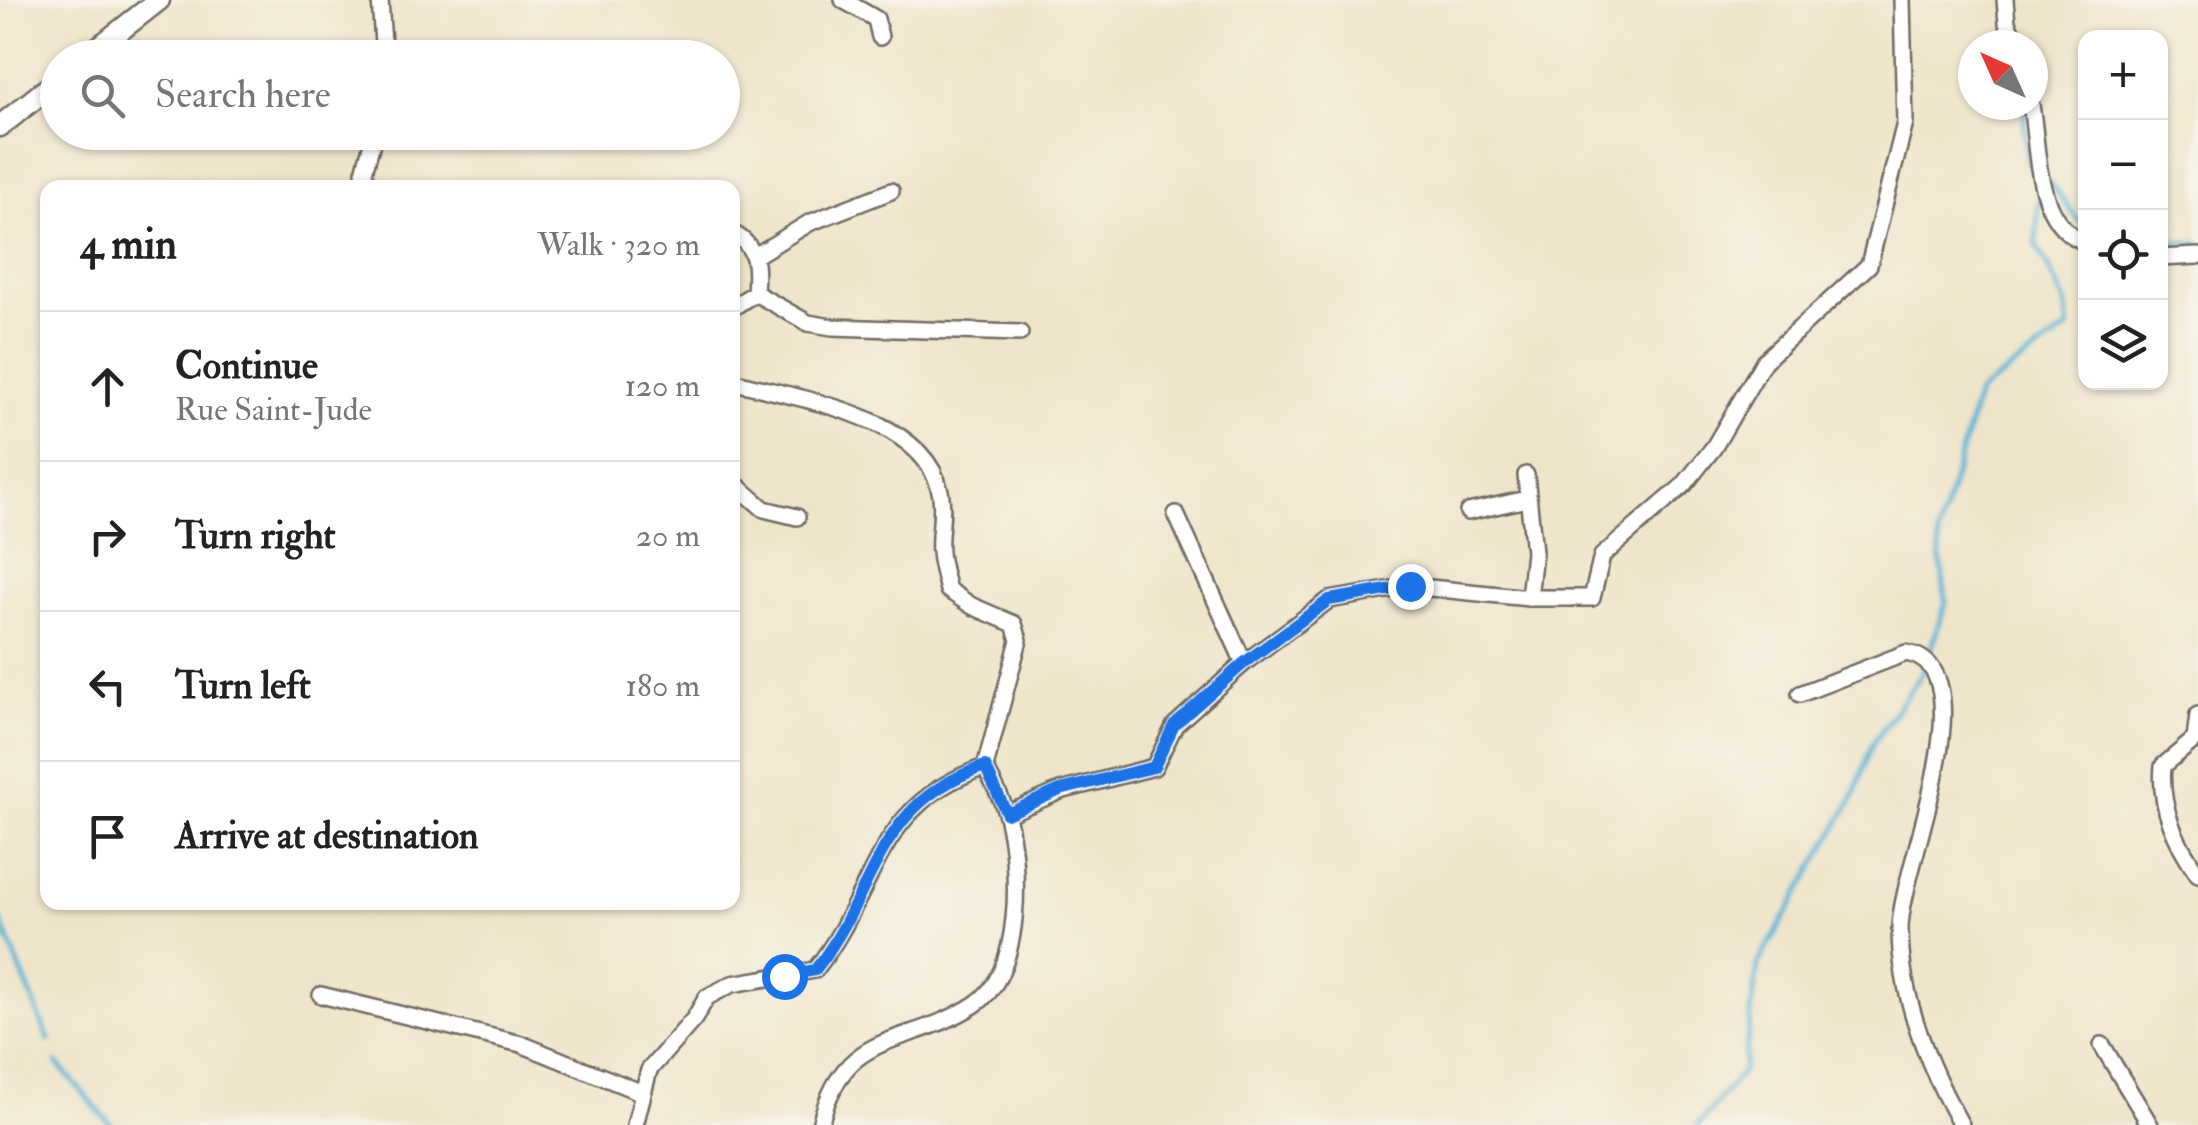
<!DOCTYPE html>
<html lang="en">
<head>
<meta charset="utf-8">
<style>
	:root { --surface:#fff; --page:#f2f2f2; --text:#222; --muted:#767676; --line:#e0e0e0 }
	body { margin:0; font-family:"IM FELL Double Pica",serif; background:var(--page); color:var(--text) }
	.controls { position:absolute; right:30px; top:30px; display:grid; overflow:hidden; border-radius:20px; box-shadow:0 2px 8px #0004 }
	.controls button { width:90px; height:90px; display:grid; place-items:center; padding:0; border:0; border-bottom:2px solid var(--line); background:var(--surface); color:var(--text); font:50px sans-serif }
	.compass { position:absolute; left:1958px; top:30px; width:90px; height:90px; border-radius:50%; background:var(--surface); box-shadow:0 2px 8px #0004; rotate:315deg }
	.stop { position:absolute; width:30px; height:30px; margin:-22px; border:8px solid #1a73e8; border-radius:50%; background:#fff }
	.stop.end { background:#1a73e8; border-color:#fff; box-shadow:0 2px 10px #0008 }
	.list { margin:0; padding:0; list-style:none }
	h2 { display:flex; justify-content:space-between; align-items:center; height:130px; margin:0; padding:0 40px; font-size:42px }
	h2 small { font-size:32px; font-weight:400; color:var(--muted) }
	.list li { display:grid; grid-template-columns:65px 1fr auto; gap:30px; align-items:center; box-sizing:border-box; height:150px; padding:0 40px; border-top:2px solid var(--line) }
	.list b { display:block; font-size:38px; white-space:nowrap }
	.list p { margin:0; font-size:32px; white-space:nowrap; color:var(--muted) }
	.list em { font-size:32px; font-style:normal; color:var(--muted) }
	.icon { flex:none; width:55px; height:55px; fill:none; stroke:currentColor; stroke-width:2; stroke-linecap:round; stroke-linejoin:round }
	.map { position:relative; flex:none; width:2198px; height:1125px; overflow:hidden }
	.search { position:absolute; background:var(--surface); box-shadow:0 2px 8px #0004; left:40px; top:40px; width:700px; height:110px; display:flex; align-items:center; gap:25px; box-sizing:border-box; padding:0 35px; border-radius:55px; color:var(--muted); font-size:38px }
	.panel { position:absolute; background:var(--surface); box-shadow:0 2px 8px #0004; left:40px; top:180px; width:700px; height:730px; border-radius:20px }
	.map>svg:first-child { display:block }
	.lines { fill:none; stroke-linecap:round; stroke-linejoin:round }
	.stream { stroke:#57b2d5; stroke-width:5 }
	.minor-casing { stroke:#706c63; stroke-width:20 }
	.tertiary-casing { stroke:#706c63; stroke-width:25 }
	.minor { stroke:#fff; stroke-width:15 }
	.tertiary { stroke:#fff; stroke-width:20 }
	.route { stroke:#1a73e8; stroke-width:12 }
</style>
</head>
<body>
<div class="map">
<svg width="2198" height="1125" viewBox="0 0 2198 1125">
	<rect width="100%" height="100%" fill="#f7f3e8"/>
	<filter id="ink" filterUnits="userSpaceOnUse"><feTurbulence type="fractalNoise" baseFrequency=".01" numOctaves="2"/><feDisplacementMap in="SourceGraphic" scale="20" xChannelSelector="R" yChannelSelector="G"/><feConvolveMatrix kernelMatrix="1 2 1 2 8 2 1 2 1" color-interpolation-filters="sRGB"/></filter>
	<filter id="wash" filterUnits="userSpaceOnUse"><feTurbulence type="fractalNoise" baseFrequency=".0048" numOctaves="4" result="noise"/><feDisplacementMap in="SourceGraphic" scale="40" xChannelSelector="R" yChannelSelector="G"/><feGaussianBlur stdDeviation="2.25" result="paint"/><feColorMatrix in="noise" values="0 0 0 0 0 0 0 0 0 0 0 0 0 0 0 0 0 1.4 0 .05"/><feComposite in="paint" operator="in"/></filter>
	<g filter="url(#wash)">
		<rect width="100%" height="100%" fill="#efe5ca"/>
		<g class="lines">
			<g class="stream">
				<polyline points="2023,105 2028,162 2033,166"/>
				<polyline points="2048,181 2086,230"/>
				<polyline points="2160,241 2198,243"/>
				<polyline points="0,919 49,1040"/>
				<polyline points="57,1063 111,1125"/>
				<polyline points="1698,1125 1743,1071 1758,964 1854,797 1872,744 1923,672 1946,602 1938,535 1978,393 2069,328 2065,302 2036,243 2039,194"/>
			</g>
		</g>
	</g>
	<g filter="url(#ink)">
		<g class="lines">
			<g class="minor-casing">
				<g id="minor">
					<polyline points="380,0 384,58"/>
					<polyline points="843,0 876,19 880,37"/>
					<polyline points="2005,0 2007,23 2018,45"/>
					<path d="M2031,105C2039,149 2034,225 2086,242"/>
					<polyline points="367,188 364,172 375,132"/>
					<path d="M732,233C758,246 757,267 755,293L732,308"/>
					<polyline points="755,256 809,223 891,191"/>
					<polyline points="2160,258 2198,256"/>
					<polyline points="755,293 808,323 832,327 1020,333"/>
					<polyline points="1526,475 1534,552 1529,598"/>
					<polyline points="732,481 764,509 797,517"/>
					<polyline points="1468,512 1527,499"/>
					<polyline points="1244,663 1329,600 1410,586 1529,598 1592,598 1602,556 1684,485 1714,447 1764,361 1869,265 1905,123 1902,0"/>
					<path d="M1800,694L1906,653C1991,667 1901,868 1900,928C1900,997 1928,1066 1961,1125"/>
					<path d="M2198,715L2195,739L2163,766C2159,806 2176,843 2198,874"/>
					<polyline points="1007,814 1060,791 1154,767 1175,725 1244,663 1176,514"/>
					<polyline points="321,995 521,1044 640,1092"/>
					<polyline points="2102,1045 2150,1125"/>
					<path d="M635,1125L649,1070L694,1019L707,997L732,984L815,970C879,889 873,804 985,767L1019,640L1014,624L972,606L948,590C945,578 941,565 940,552C938,532 945,512 940,491C923,414 796,399 732,381"/>
					<path d="M820,1125C844,1026 905,1049 974,1005C1024,973 1020,867 1007,816C1003,799 992,782 985,767"/>
				</g>
			</g>
			<g class="tertiary-casing">
				<g id="tertiary">
					<polyline points="85,58 159,0"/>
					<polyline points="0,126 58,80"/>
				</g>
			</g>
			<use href="#minor" class="minor"/>
			<use href="#tertiary" class="tertiary"/>
		</g>
	</g>
	<g class="lines" filter="url(#ink)">
		<path class="route" d="M784,976L815,970C879,889 873,804 985,766L1007,814L1060,790L1154,767L1174,725L1244,663L1329,600L1410,586"/>
	</g>
</svg>
<div class="controls">
<button>+</button>
<button>−</button>
<button><svg class="icon" aria-label="locate" viewBox="0 0 24 24"><circle cx="12" cy="12" r="6"/><path d="M12 2v4M12 18v4M2 12h4M18 12h4"/></svg></button>
<button><svg class="icon" aria-label="layers" viewBox="0 0 24 24"><path d="M12 4l9 5-9 5-9-5zM3 14l9 5 9-5"/></svg></button>
</div>
<svg class="compass" viewBox="-18 -18 36 36"><path d="M0-13l5 13h-10z" fill="#e53935"/><path d="M0 13l5-13h-10z" fill="#767676"/></svg>
<div class="stop" style="left:784px;top:976px"></div>
<div class="stop end" style="left:1410px;top:586px"></div>
<div class="search"><svg class="icon" aria-label="search" viewBox="0 0 24 24"><circle cx="10" cy="10" r="6"/><path d="M15 15l6 6"/></svg>Search here</div>
<section class="panel">
<h2>4 min<small>Walk · 320 m</small></h2>
<ul class="list">
<li><svg class="icon" aria-label="ahead" viewBox="0 0 24 24"><path d="M12 20V5M6 11l6-6 6 6"/></svg><div><b>Continue</b><p>Rue Saint-Jude</p></div><em>120 m</em></li>
<li><svg class="icon" aria-label="right" viewBox="0 0 24 24"><path d="M7 20v-9h11M14 6l5 5-5 5"/></svg><div><b>Turn right</b></div><em>20 m</em></li>
<li><svg class="icon" aria-label="left" viewBox="0 0 24 24"><path d="M17 20v-9H6M10 6l-5 5 5 5"/></svg><div><b>Turn left</b></div><em>180 m</em></li>
<li><svg class="icon" aria-label="arrive" viewBox="0 0 24 24"><path d="M6 21V4h12l-3 4 3 4H6"/></svg><div><b>Arrive at destination</b></div></li>
</ul>
</section>
</div>
</body>
</html>
